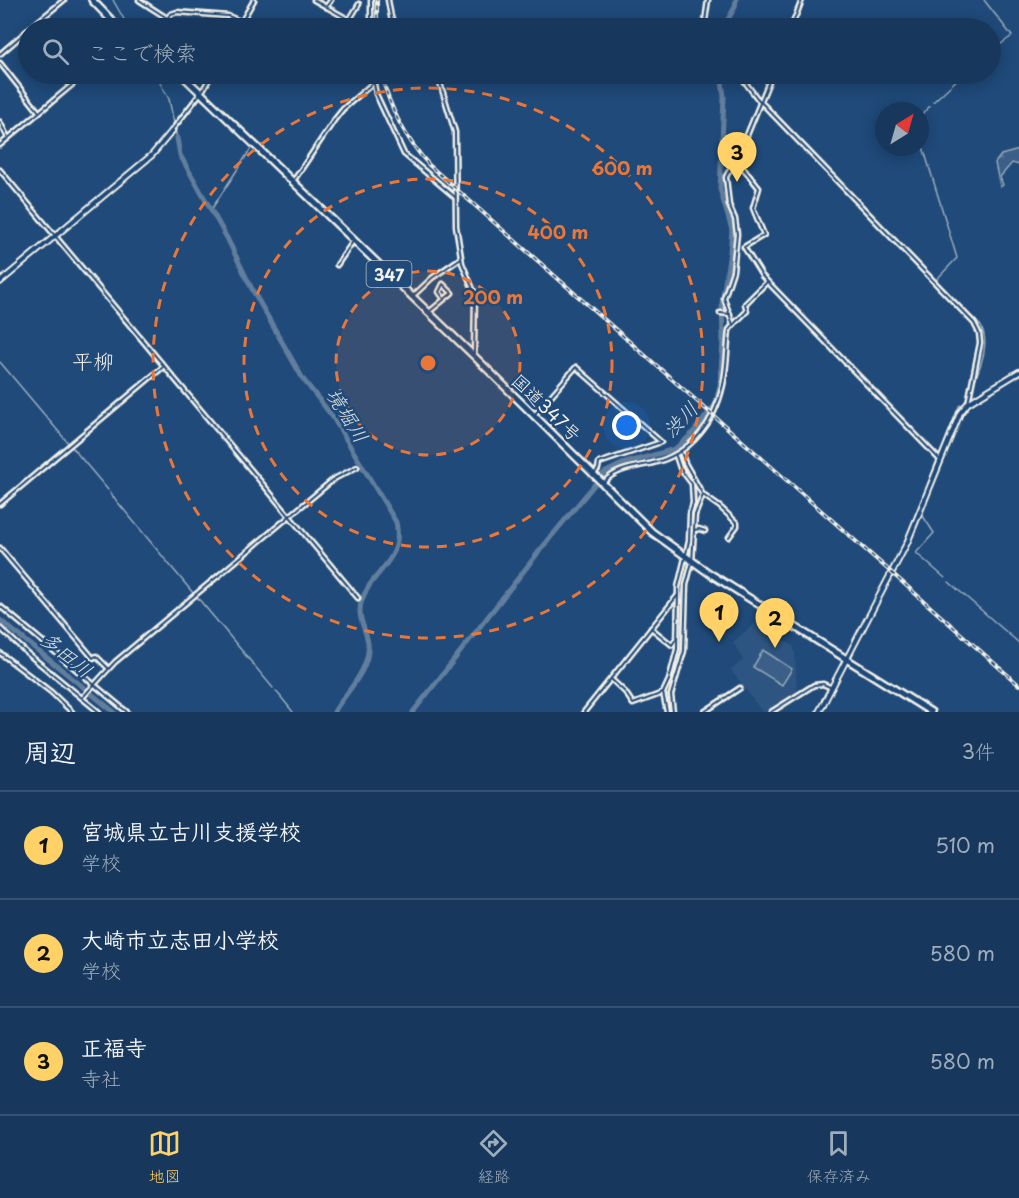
<!DOCTYPE html>
<html lang="ja">
<head>
<meta charset="utf-8">
<style>
	:root { --surface:#17385c; --page:#244365; --text:#f1f3f6; --muted:#9eacbb; --line:#365272; --accent:#ffd166 }
	body { margin:0; font-family:"Playpen Sans","Klee One",sans-serif; background:var(--page); color:var(--text) }
	.compass { position:absolute; left:875px; top:102px; width:54px; height:54px; border-radius:50%; background:var(--surface); box-shadow:0 3px 15px #0003; rotate:37deg }
	.you { position:absolute; left:627px; top:426px; width:21px; height:21px; margin:-15px; border:4px solid #fff; border-radius:50%; background:#1a73e8; box-shadow:0 0 0 9px #1a73e833 }
	.badge { display:grid; place-items:center; width:39px; height:39px; border-radius:50%; background:var(--accent); color:#111; font-size:20px; font-weight:700 }
	.pin { position:absolute; translate:-50% -50px; filter:drop-shadow(0 2px 3px #0008) }
	.pin::after { content:''; position:absolute; top:32px; width:21px; height:18px; background:inherit; clip-path:polygon(0 0,100% 0,50% 100%) }
	.list { margin:0; padding:0; list-style:none }
	h2 { display:flex; justify-content:space-between; align-items:center; height:78px; margin:0; padding:0 24px; font-size:26px }
	h2 small { font-size:20px; font-weight:400; color:var(--muted) }
	.list li { display:grid; grid-template-columns:39px 1fr auto; gap:18px; align-items:center; box-sizing:border-box; height:108px; padding:0 24px; border-top:2px solid var(--line) }
	.list b { display:block; font-size:22px; white-space:nowrap }
	.list p { margin:0; font-size:20px; white-space:nowrap; color:var(--muted) }
	.list em { font-size:20px; font-style:normal; color:var(--muted) }
	.icon { flex:none; width:33px; height:33px; fill:none; stroke:currentColor; stroke-width:2; stroke-linecap:round; stroke-linejoin:round }
	.map { position:relative; flex:none; width:1019px; height:712px; overflow:hidden }
	.search { position:absolute; background:var(--surface); box-shadow:0 3px 15px #0003; left:18px; right:18px; top:18px; height:66px; display:flex; align-items:center; gap:15px; box-sizing:border-box; padding:0 21px; border-radius:33px; color:var(--muted); font-size:22px }
	.sheet { height:402px; background:var(--surface) }
	nav { display:flex; justify-content:space-around; align-items:center; box-sizing:border-box; height:84px; border-top:2px solid var(--line); background:var(--surface); font-size:16px; color:var(--muted) }
	nav a { display:grid; justify-items:center; gap:3px }
	nav .on { color:var(--accent) }
	.map>svg:first-child { display:block }
	.built { fill:#2d5581 }
	.forest { fill:url(#forest-firs); stroke:#97a8b8; stroke-width:1.5 }
	.pitch { fill:#3a5f88; stroke:#97a8b8; stroke-width:1.5 }
	.lines { fill:none; stroke-linecap:round; stroke-linejoin:round }
	.stream { stroke:#9cacbb; stroke-width:1.5 }
	.river { stroke:#627e9d; stroke-width:5 }
	.street-casing { stroke:#f4f1e8; stroke-width:7 }
	.secondary-casing { stroke:#f4f1e8; stroke-width:8 }
	.highway-casing { stroke:#f4f1e8; stroke-width:10 }
	.street { stroke:#1f4a7a; stroke-width:2 }
	.secondary { stroke:#1f4a7a; stroke-width:4 }
	.highway { stroke:#1f4a7a; stroke-width:5 }
	.rail-casing { stroke:#f4f1e8; stroke-width:4 }
	.rail { stroke:#1f4a7a; stroke-width:1.5; stroke-dasharray:4.5; stroke-linecap:butt }
	.ring { fill:none; stroke:#ea7738; stroke-width:3; stroke-dasharray:10 8 }
	.labels { text-anchor:middle; dominant-baseline:central; stroke-width:5; stroke-linejoin:round; paint-order:stroke }
	.shield { fill:#1f4a7a; stroke:#b4bfc7; stroke-width:1.5 }
	.shield-label { font-size:16px; font-weight:bold; fill:#f4f1e8 }
	.street-label { font-size:18px; fill:#f4f1e8; stroke:#1f4a7a }
	.water-label { font-size:20px; font-style:italic; fill:#dee0dd; stroke:#1f4a7a }
	.quarter-label { font-size:21px; fill:#f4f1e8; stroke:#1f4a7a }
	.centre { fill:#ea7738; stroke:#1f4a7a; stroke-width:3 }
	.ring-label { font-size:18px; text-anchor:middle; font-weight:bold; fill:#ea7738; stroke:#1f4a7a; stroke-width:5; stroke-linejoin:round; paint-order:stroke }
</style>
</head>
<body>
<div class="map">
<svg width="1019" height="712" viewBox="0 0 1019 712">
	<defs>
		<pattern id="forest-firs" width="22" height="20" patternUnits="userSpaceOnUse" patternTransform="scale(1.5)"><rect width="22" height="20" fill="#3a5f88"/><path d="M5 1l3.5 6h-7zM16 11l3.5 6h-7z" fill="#577699"/></pattern>
	</defs>
	<rect width="100%" height="100%" fill="#1f4a7a"/>
	<filter id="ink" filterUnits="userSpaceOnUse"><feTurbulence type="fractalNoise" baseFrequency=".0167" numOctaves="2"/><feDisplacementMap in="SourceGraphic" scale="12" xChannelSelector="R" yChannelSelector="G"/><feConvolveMatrix kernelMatrix="1 2 1 2 8 2 1 2 1" color-interpolation-filters="sRGB"/></filter>
	<g filter="url(#ink)">
		<polygon class="built" points="759,620 767,630 793,646 795,653 797,691 765,712 762,712 731,670 743,660 733,642"/>
		<polygon class="forest" points="1019,150 1019,165 1012,163 1000,177 1003,185 1000,187 995,163 1001,155"/>
		<polygon class="pitch" points="763,650 792,669 782,685 753,667"/>
		<g class="lines">
			<g class="stream">
				<polyline points="113,0 129,28"/>
				<polyline points="984,0 1012,36 990,52"/>
				<polyline points="155,74 169,99 177,138"/>
				<polyline points="933,102 963,74"/>
				<polyline points="920,116 930,106"/>
				<polyline points="920,137 957,258 936,280"/>
				<polyline points="211,210 252,147"/>
				<path d="M939,283L981,326C991,345 979,369 972,388"/>
				<polyline points="0,362 69,444"/>
				<polyline points="71,446 108,490"/>
				<polyline points="675,449 682,466 696,485 696,505 693,519 690,556"/>
				<polyline points="939,456 959,406 963,404"/>
				<polyline points="110,493 193,593"/>
				<polyline points="918,511 936,462"/>
				<polyline points="923,516 934,533 916,553 945,578"/>
				<polyline points="949,582 1019,643"/>
				<polyline points="197,597 273,688"/>
				<polyline points="276,691 293,712"/>
				<polyline points="670,712 667,696 675,676 676,661 681,652 682,596 689,560"/>
			</g>
			<g class="river">
				<polyline points="723,28 735,7 736,0"/>
				<path d="M177,138L180,155L227,238L252,289L303,379L332,416L396,522C405,562 370,571 361,603C357,618 366,629 368,643C371,669 346,692 334,712"/>
				<polyline points="0,620 114,712"/>
				<polyline points="413,712 541,549 604,473 622,464 675,449 690,436 715,405 720,385 723,341 722,303 730,252 732,230 720,189 724,97 721,74"/>
			</g>
			<g class="street-casing">
				<g id="street">
					<polyline points="139,0 167,18"/>
					<polyline points="314,0 364,28"/>
					<polyline points="388,0 391,17 397,28"/>
					<polyline points="326,7 331,0"/>
					<polyline points="350,19 359,4"/>
					<polyline points="30,28 64,0"/>
					<polyline points="158,28 171,14 177,12 228,16 242,22"/>
					<polyline points="238,28 254,0"/>
					<polyline points="371,28 371,0"/>
					<polyline points="704,28 708,0"/>
					<polyline points="791,28 802,0"/>
					<polyline points="0,54 28,30"/>
					<polyline points="0,63 39,112"/>
					<polyline points="372,74 376,94 404,154 455,197"/>
					<polyline points="434,74 440,83 455,132 456,226 462,263 475,294 474,354"/>
					<polyline points="739,74 757,98 974,323 979,333 980,343 968,403"/>
					<polyline points="0,122 8,138"/>
					<polyline points="172,130 203,90 212,74"/>
					<polyline points="0,145 85,74"/>
					<polyline points="736,159 759,188 753,208 764,235 744,247 762,276 940,460"/>
					<polyline points="0,170 358,598"/>
					<polyline points="294,180 335,119 343,109 373,83"/>
					<polyline points="337,265 354,240"/>
					<polyline points="413,296 432,278 461,258"/>
					<polyline points="429,312 452,293 443,284 439,292 444,299"/>
					<polyline points="720,313 730,314"/>
					<polyline points="733,325 747,311 745,304 767,282"/>
					<polyline points="535,414 576,367 661,442 599,463 598,469 594,474"/>
					<polyline points="681,452 685,463 703,495 695,515 694,529"/>
					<path d="M603,483C616,468 636,467 653,463C691,454 715,422 723,385C727,367 727,348 729,330L733,325L724,298L733,271L737,234L735,219L729,205L726,177L745,140L772,74"/>
					<polyline points="703,495 720,507 737,523 737,526 729,537"/>
					<polyline points="0,504 163,367"/>
					<polyline points="0,548 93,658 96,656 108,668"/>
					<polyline points="0,606 127,712"/>
					<polyline points="0,628 28,654 99,712"/>
					<polyline points="651,628 672,645 676,639"/>
					<polyline points="0,653 51,692 72,712"/>
					<polyline points="611,679 625,692 633,704 663,693"/>
					<polyline points="82,698 115,662 334,479 357,467"/>
					<polyline points="584,712 678,595"/>
					<polyline points="667,712 663,693 669,680 677,649 678,587 689,541 690,513 693,503 692,484 680,468 676,456"/>
					<polyline points="673,712 671,695 684,651 686,585 692,562 694,530 699,529 705,531"/>
					<polyline points="704,712 740,688"/>
					<polyline points="771,712 814,685 823,684 832,688"/>
				</g>
			</g>
			<g class="secondary-casing">
				<g id="secondary">
					<polyline points="0,282 152,155 172,131"/>
					<polyline points="819,712 907,543 960,413 968,403 1019,372"/>
				</g>
			</g>
			<g class="highway-casing">
				<g id="highway">
					<polyline points="92,0 119,28"/>
					<polyline points="181,74 474,356 652,532 709,573 931,712"/>
				</g>
			</g>
			<use href="#street" class="street"/>
			<use href="#secondary" class="secondary"/>
			<use href="#highway" class="highway"/>
			<g class="rail-casing">
				<g id="rail">
					<polyline points="377,28 377,0"/>
					<path d="M381,74C390,109 405,138 429,165L1019,685"/>
				</g>
			</g>
			<use href="#rail" class="rail"/>
		</g>
	</g>
	<circle cx="428" cy="363" r="92" fill="#ea7738" fill-opacity=".12"/>
	<g class="ring">
		<circle cx="428" cy="363" r="92"/>
		<circle cx="428" cy="363" r="184"/>
		<circle cx="428" cy="363" r="275"/>
	</g>
	<g class="labels">
		<rect class="shield" x="366.5" y="261" width="45" height="26" rx="4.5"/>
		<g class="shield-label">
			<text x="389" y="274">347</text>
		</g>
		<g class="street-label">
			<text transform="translate(547 407) rotate(44)">国道347号</text>
		</g>
		<g class="water-label">
			<text transform="translate(348 415) rotate(58)">境堀川</text>
			<text transform="translate(680 419) rotate(-46)">渋川</text>
			<text transform="translate(67 654) rotate(39)">多田川</text>
		</g>
		<g class="quarter-label">
			<text x="93" y="360">平柳</text>
		</g>
	</g>
	<circle cx="428" cy="363" r="9" class="centre"/>
	<g class="ring-label">
		<text x="622" y="175">600 m</text>
		<text x="558" y="239">400 m</text>
		<text x="493" y="304">200 m</text>
	</g>
</svg>
<svg class="compass" viewBox="-18 -18 36 36"><path d="M0-13l5 13h-10z" fill="#e53935"/><path d="M0 13l5-13h-10z" fill="#9eacbb"/></svg>
<div class="you"></div>
<div class="pin badge" style="left:719px;top:642px">1</div>
<div class="pin badge" style="left:775px;top:648px">2</div>
<div class="pin badge" style="left:737px;top:182px">3</div>
<div class="search"><svg class="icon" aria-label="search" viewBox="0 0 24 24"><circle cx="10" cy="10" r="6"/><path d="M15 15l6 6"/></svg>ここで検索</div>
</div>
<section class="sheet">
<h2>周辺<small>3件</small></h2>
<ul class="list">
<li><span class="badge">1</span><div><b>宮城県立古川支援学校</b><p>学校</p></div><em>510 m</em></li>
<li><span class="badge">2</span><div><b>大崎市立志田小学校</b><p>学校</p></div><em>580 m</em></li>
<li><span class="badge">3</span><div><b>正福寺</b><p>寺社</p></div><em>580 m</em></li>
</ul>
</section>
<nav>
<a class="on"><svg class="icon" aria-label="map" viewBox="0 0 24 24"><path d="M3 6l6-2 6 2 6-2v14l-6 2-6-2-6 2zM9 4v14M15 6v14"/></svg>地図</a>
<a><svg class="icon" aria-label="directions" viewBox="0 0 24 24"><path d="M12 3l9 9-9 9-9-9zM9 14v-3h6M13 9l2 2-2 2"/></svg>経路</a>
<a><svg class="icon" aria-label="saved" viewBox="0 0 24 24"><path d="M7 4h10v16l-5-4-5 4z"/></svg>保存済み</a>
</nav>
</body>
</html>
